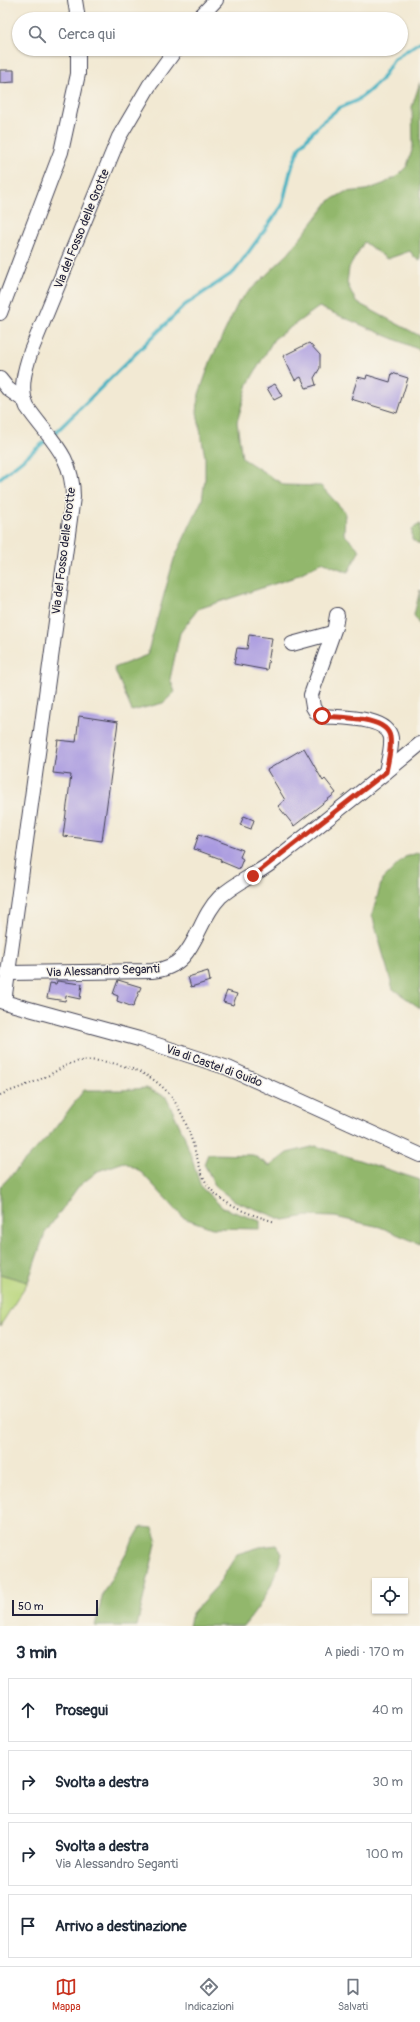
<!DOCTYPE html>
<html lang="it">
<head>
<meta charset="utf-8">
<style>
	:root { --surface:#fff; --page:#f6f6f7; --text:#1f2937; --muted:#747a83; --line:#e0e1e3; --accent:#c8321e }
	body { margin:0; font-family:Pangolin,sans-serif; background:var(--page); color:var(--text) }
	.controls { position:absolute; right:12px; bottom:12px; display:grid; overflow:hidden; border-radius:0px; box-shadow:0 1px 3px #0004 }
	.controls button { width:36px; height:36px; display:grid; place-items:center; padding:0; border:0; border-bottom:1px solid var(--line); background:var(--surface); color:var(--text); font:20px sans-serif }
	.scale { position:absolute; left:12px; bottom:10px; width:86px; box-sizing:border-box; padding-left:4px; border:2px solid #22223b; border-top:0; font-size:11px; line-height:14px; white-space:nowrap; color:#22223b; -webkit-text-stroke:3px #f7f3e8; paint-order:stroke }
	.stop { position:absolute; width:12px; height:12px; margin:-9px; border:3px solid #c8321e; border-radius:50%; background:#fff }
	.stop.end { background:#c8321e; border-color:#fff; box-shadow:0 1px 4px #0008 }
	.list { margin:0; padding:0; list-style:none }
	h2 { display:flex; justify-content:space-between; align-items:center; height:52px; margin:0; padding:0 16px; font-size:17px }
	h2 small { font-size:13px; font-weight:400; color:var(--muted) }
	.list li { display:grid; grid-template-columns:26px 1fr auto; gap:12px; align-items:center; box-sizing:border-box; height:64px; margin:0 8px 8px; padding:0 8px; border:1px solid var(--line); border-radius:0px }
	.list b { display:block; font-size:15px; white-space:nowrap }
	.list p { margin:0; font-size:13px; white-space:nowrap; color:var(--muted) }
	.list em { font-size:13px; font-style:normal; color:var(--muted) }
	.icon { flex:none; width:22px; height:22px; fill:none; stroke:currentColor; stroke-width:2; stroke-linecap:round; stroke-linejoin:round }
	.map { position:relative; flex:none; width:420px; height:1626px; overflow:hidden }
	.search { position:absolute; background:var(--surface); box-shadow:0 1px 3px #0004; left:12px; right:12px; top:12px; height:44px; display:flex; align-items:center; gap:10px; box-sizing:border-box; padding:0 14px; border-radius:22px; color:var(--muted); font-size:15px }
	.sheet { height:340px; background:var(--surface) }
	nav { display:flex; justify-content:space-around; align-items:center; box-sizing:border-box; height:56px; border-top:1px solid var(--line); background:var(--surface); font-size:11px; color:var(--muted) }
	nav a { display:grid; justify-items:center; gap:2px }
	nav .on { color:var(--accent) }
	.map>svg:first-child { display:block }
	.green { fill:#b9d67c; stroke:#6e7c5c }
	.forest { fill:#92b76c; stroke:#5a6c54 }
	.lines { fill:none; stroke-linecap:round; stroke-linejoin:round }
	.stream { stroke:#45b2c2; stroke-width:3.5 }
	.building { fill:#a99ae0 }
	.minor-casing { stroke:#414052; stroke-width:16 }
	.path { stroke:#414052; stroke-width:2; stroke-dasharray:1 3; stroke-linecap:butt }
	.minor { stroke:#fff; stroke-width:14 }
	.route { stroke:#c8321e; stroke-width:5 }
	.labels { text-anchor:middle; dominant-baseline:central; stroke-width:3; stroke-linejoin:round; paint-order:stroke }
	.street-label { font-size:12px; fill:#22223b; stroke:#f7f3e8 }
</style>
</head>
<body>
<div class="map">
<svg width="420" height="1626" viewBox="0 0 420 1626">
	<rect width="100%" height="100%" fill="#f7f3e8"/>
	<filter id="ink" filterUnits="userSpaceOnUse"><feTurbulence type="fractalNoise" baseFrequency=".025" numOctaves="2"/><feDisplacementMap in="SourceGraphic" scale="8" xChannelSelector="R" yChannelSelector="G"/><feConvolveMatrix kernelMatrix="1 2 1 2 8 2 1 2 1" color-interpolation-filters="sRGB"/></filter>
	<filter id="wash" filterUnits="userSpaceOnUse"><feTurbulence type="fractalNoise" baseFrequency=".012" numOctaves="4" result="noise"/><feDisplacementMap in="SourceGraphic" scale="16" xChannelSelector="R" yChannelSelector="G"/><feGaussianBlur stdDeviation="0.9" result="paint"/><feColorMatrix in="noise" values="0 0 0 0 0 0 0 0 0 0 0 0 0 0 0 0 0 1.4 0 .05"/><feComposite in="paint" operator="in"/></filter>
	<g filter="url(#wash)">
		<rect width="100%" height="100%" fill="#f2e9d3"/>
		<polygon class="green" points="0,1274 28,1282 0,1326"/>
		<g class="forest">
			<polygon points="420,82 420,261 414,257 410,251 387,259 364,242 349,268 347,283 356,302 420,336 420,350 319,307 274,339 248,384 237,422 242,458 284,485 321,486 345,512 344,534 360,550 348,572 322,562 292,578 198,609 180,633 170,679 175,692 163,703 132,711 114,668 147,655 174,559 202,500 205,479 205,457 197,412 199,394 211,360 239,301 289,253 329,201 345,192 366,190 383,184 396,177 407,166 413,147 412,107"/>
			<polygon points="420,524 420,545 412,539 412,529"/>
			<polygon points="420,590 420,627 414,615"/>
			<polygon points="420,852 420,1008 393,989 372,915 382,880 405,857"/>
			<polygon points="146,1088 166,1097 184,1135 201,1187 223,1208 260,1221 260,1229 212,1228 184,1218 140,1171 124,1162 98,1171 78,1187 45,1233 28,1282 0,1274 0,1187 53,1131 84,1090 121,1090"/>
			<polygon points="316,1146 420,1180 420,1244 380,1227 335,1217 307,1216 284,1220 235,1201 216,1187 204,1164 208,1154 253,1155 270,1166 287,1153"/>
			<polygon points="141,1527 153,1528 157,1539 137,1626 95,1626 103,1593"/>
			<path d="M277,1545L282,1553C276,1580 262,1605 244,1626H189L192,1613L217,1586L237,1554L260,1547Z"/>
		</g>
		<g class="lines">
			<g class="stream">
				<polyline points="52,436 185,305 234,272 282,206 291,169 300,146 321,123 339,108 356,101 368,92 381,80 394,59 420,42"/>
				<polyline points="0,478 47,440"/>
			</g>
		</g>
		<g id="blocks">
			<g class="building">
				<polygon points="0,70 14,70 14,82 0,83"/>
				<polygon points="309,343 320,355 320,368 314,378 316,385 306,388 301,377 295,380 283,356"/>
				<polygon points="392,373 408,378 397,413 351,399 358,377 366,379 367,375 390,382"/>
				<polygon points="275,384 282,396 274,400 267,388"/>
				<polygon points="249,635 272,638 267,670 234,664 237,648 247,649"/>
				<polygon points="79,716 118,722 102,841 63,836 71,775 53,773 58,740 76,742"/>
				<polygon points="304,748 323,781 325,779 336,793 294,826 278,806 285,800 267,770"/>
				<polygon points="244,816 254,820 251,829 240,825"/>
				<polygon points="199,834 243,850 240,857 243,859 239,869 220,861 221,859 194,849"/>
				<polygon points="208,971 210,981 191,987 188,977"/>
				<polygon points="118,980 141,987 133,1007 117,1001 118,996 113,994"/>
				<polygon points="57,981 82,984 80,999 66,996 65,1001 47,998 50,983 56,984"/>
				<polygon points="227,991 237,994 233,1005 223,1002"/>
			</g>
		</g>
	</g>
	<g filter="url(#ink)">
		<use href="#blocks" fill-opacity="0" stroke="#414052" stroke-width="1"/>
		<g class="lines">
			<g class="minor-casing">
				<g id="minor">
					<polyline points="75,0 78,19"/>
					<polyline points="198,19 216,0"/>
					<polyline points="0,313 61,152 78,74 78,49"/>
					<polyline points="0,379 8,389 25,401"/>
					<path d="M337,615L335,627L311,695L313,707L316,712L322,716C339,718 388,716 391,738C392,749 388,761 386,772"/>
					<polyline points="292,644 332,633"/>
					<path d="M8,973L152,971C197,967 194,923 220,897C235,883 255,875 271,863C321,824 371,785 420,744"/>
					<polyline points="0,1001 139,1039 228,1068 420,1155"/>
					<path d="M4,1002L73,497C73,455 49,439 27,407C19,388 25,369 31,351L119,137L149,86L176,49"/>
				</g>
			</g>
			<path class="path" d="M0,1095C15,1089 31,1084 45,1077C54,1073 63,1066 72,1063C86,1058 106,1061 120,1065C168,1078 182,1106 195,1151C199,1163 201,1176 209,1187C226,1208 251,1214 275,1222"/>
			<use href="#minor" class="minor"/>
		</g>
	</g>
	<g class="lines" filter="url(#ink)">
		<path class="route" d="M253,876L386,772C388,761 392,748 390,737C387,716 339,718 322,716"/>
	</g>
	<g class="labels">
		<g class="street-label">
			<text transform="translate(82 229) rotate(-68)">Via del Fosso delle Grotte</text>
			<text transform="translate(64 551) rotate(-83)">Via del Fosso delle Grotte</text>
			<text transform="translate(103 971) rotate(-2)">Via Alessandro Seganti</text>
			<text transform="translate(214 1066) rotate(20)">Via di Castel di Guido</text>
		</g>
	</g>
</svg>
<div class="controls">
<button><svg class="icon" aria-label="locate" viewBox="0 0 24 24"><circle cx="12" cy="12" r="6"/><path d="M12 2v4M12 18v4M2 12h4M18 12h4"/></svg></button>
</div>
<div class="scale">50 m</div>
<div class="stop" style="left:322px;top:716px"></div>
<div class="stop end" style="left:253px;top:876px"></div>
<div class="search"><svg class="icon" aria-label="search" viewBox="0 0 24 24"><circle cx="10" cy="10" r="6"/><path d="M15 15l6 6"/></svg>Cerca qui</div>
</div>
<section class="sheet">
<h2>3 min<small>A piedi · 170 m</small></h2>
<ul class="list">
<li><svg class="icon" aria-label="ahead" viewBox="0 0 24 24"><path d="M12 20V5M6 11l6-6 6 6"/></svg><div><b>Prosegui</b></div><em>40 m</em></li>
<li><svg class="icon" aria-label="right" viewBox="0 0 24 24"><path d="M7 20v-9h11M14 6l5 5-5 5"/></svg><div><b>Svolta a destra</b></div><em>30 m</em></li>
<li><svg class="icon" aria-label="right" viewBox="0 0 24 24"><path d="M7 20v-9h11M14 6l5 5-5 5"/></svg><div><b>Svolta a destra</b><p>Via Alessandro Seganti</p></div><em>100 m</em></li>
<li><svg class="icon" aria-label="arrive" viewBox="0 0 24 24"><path d="M6 21V4h12l-3 4 3 4H6"/></svg><div><b>Arrivo a destinazione</b></div></li>
</ul>
</section>
<nav>
<a class="on"><svg class="icon" aria-label="map" viewBox="0 0 24 24"><path d="M3 6l6-2 6 2 6-2v14l-6 2-6-2-6 2zM9 4v14M15 6v14"/></svg>Mappa</a>
<a><svg class="icon" aria-label="directions" viewBox="0 0 24 24"><path d="M12 3l9 9-9 9-9-9zM9 14v-3h6M13 9l2 2-2 2"/></svg>Indicazioni</a>
<a><svg class="icon" aria-label="saved" viewBox="0 0 24 24"><path d="M7 4h10v16l-5-4-5 4z"/></svg>Salvati</a>
</nav>
</body>
</html>
